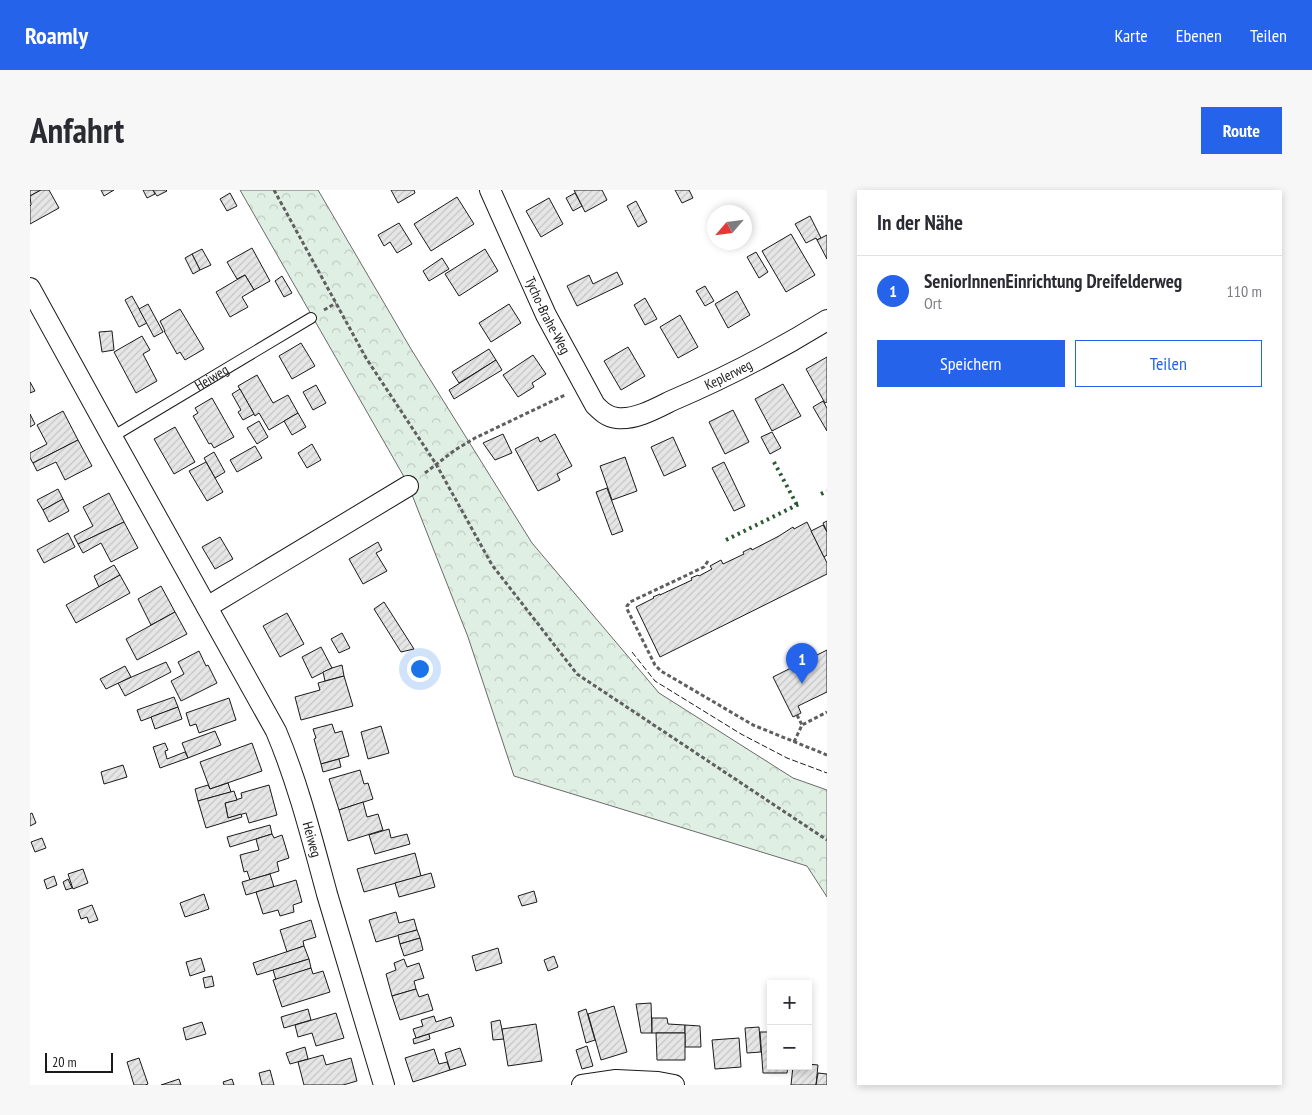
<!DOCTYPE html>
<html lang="de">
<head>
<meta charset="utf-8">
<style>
	:root { --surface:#fff; --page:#f7f7f7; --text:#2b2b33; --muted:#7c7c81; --line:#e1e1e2; --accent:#2563eb }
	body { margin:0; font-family:"PT Sans Narrow",sans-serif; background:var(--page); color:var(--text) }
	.controls { position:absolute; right:15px; bottom:15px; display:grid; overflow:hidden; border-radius:0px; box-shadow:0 2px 8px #0003 }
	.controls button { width:45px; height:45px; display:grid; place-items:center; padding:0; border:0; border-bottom:1px solid var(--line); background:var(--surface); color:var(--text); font:25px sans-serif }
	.compass { position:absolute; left:677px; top:15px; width:45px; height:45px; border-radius:50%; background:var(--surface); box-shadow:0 2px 8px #0003; rotate:242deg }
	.scale { position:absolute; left:15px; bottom:12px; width:68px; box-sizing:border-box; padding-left:5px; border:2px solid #1a1a1a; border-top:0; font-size:14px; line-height:18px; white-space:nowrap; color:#1a1a1a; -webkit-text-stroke:4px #fff; paint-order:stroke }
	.you { position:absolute; left:389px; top:478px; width:18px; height:18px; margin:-12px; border:4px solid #fff; border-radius:50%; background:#1a73e8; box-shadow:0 0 0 8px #1a73e833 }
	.badge { display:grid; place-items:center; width:32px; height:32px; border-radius:50%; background:var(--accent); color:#fff; font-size:16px; font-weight:700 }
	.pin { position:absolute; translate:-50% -41px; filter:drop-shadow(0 1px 2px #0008) }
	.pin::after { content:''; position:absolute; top:26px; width:18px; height:15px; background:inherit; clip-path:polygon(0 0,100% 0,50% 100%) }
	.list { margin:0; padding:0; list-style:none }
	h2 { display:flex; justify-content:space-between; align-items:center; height:65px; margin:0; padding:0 20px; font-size:21px }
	h2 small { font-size:16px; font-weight:400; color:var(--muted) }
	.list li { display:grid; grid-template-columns:32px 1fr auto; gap:15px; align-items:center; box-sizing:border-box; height:70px; padding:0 20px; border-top:1px solid var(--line) }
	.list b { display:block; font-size:19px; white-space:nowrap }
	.list p { margin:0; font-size:16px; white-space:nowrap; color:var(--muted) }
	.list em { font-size:16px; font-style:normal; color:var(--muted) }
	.actions { display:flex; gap:10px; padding:15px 20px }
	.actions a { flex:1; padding:11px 0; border:1px solid var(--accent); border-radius:0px; text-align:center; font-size:18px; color:var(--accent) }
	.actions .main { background:var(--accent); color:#fff }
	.map { position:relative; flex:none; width:797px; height:895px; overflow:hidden; border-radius:0px }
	header { display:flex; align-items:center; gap:30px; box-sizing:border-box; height:70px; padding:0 25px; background:var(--accent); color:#fff }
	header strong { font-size:24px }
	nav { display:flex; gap:28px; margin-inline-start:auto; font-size:18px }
	.intro { display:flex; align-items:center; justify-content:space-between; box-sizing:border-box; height:120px; padding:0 30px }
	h1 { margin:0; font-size:35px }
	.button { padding:12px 22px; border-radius:0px; background:var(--accent); color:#fff; font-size:18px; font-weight:700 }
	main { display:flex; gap:30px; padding:0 30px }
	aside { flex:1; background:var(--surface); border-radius:0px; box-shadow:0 2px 8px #0003 }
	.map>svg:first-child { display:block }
	.forest { fill:url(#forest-crowns); stroke:#6a6a6a }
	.building { fill:url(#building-hatch); stroke:#1a1a1a }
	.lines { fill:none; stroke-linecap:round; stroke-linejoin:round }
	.lane-casing { stroke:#1a1a1a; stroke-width:12 }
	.street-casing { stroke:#1a1a1a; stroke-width:22 }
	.path { stroke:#5f5f5f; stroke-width:3; stroke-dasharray:4 2.5; stroke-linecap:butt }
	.lane { stroke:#fff; stroke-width:10 }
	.street { stroke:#fff; stroke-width:20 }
	.hedge { stroke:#2b5a34; stroke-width:4; stroke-dasharray:2.5 4; stroke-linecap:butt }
	.fence { stroke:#1a1a1a; stroke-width:1; stroke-dasharray:6 2.5; stroke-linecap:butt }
	.labels { text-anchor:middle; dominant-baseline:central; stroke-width:4; stroke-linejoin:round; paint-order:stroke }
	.street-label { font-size:14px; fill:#1a1a1a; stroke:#fff }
</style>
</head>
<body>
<header>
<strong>Roamly</strong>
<nav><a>Karte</a><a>Ebenen</a><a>Teilen</a></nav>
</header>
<div class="intro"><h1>Anfahrt</h1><a class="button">Route</a></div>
<main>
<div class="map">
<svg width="797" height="895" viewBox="0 0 797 895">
	<defs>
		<pattern id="forest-crowns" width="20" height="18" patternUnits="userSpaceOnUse" patternTransform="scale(1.25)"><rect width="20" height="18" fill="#e0efe3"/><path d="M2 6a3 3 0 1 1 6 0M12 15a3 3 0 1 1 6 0" fill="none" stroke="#c0ccc2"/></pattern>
		<pattern id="building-hatch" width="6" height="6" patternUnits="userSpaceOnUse" patternTransform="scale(1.25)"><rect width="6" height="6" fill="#e6e6e6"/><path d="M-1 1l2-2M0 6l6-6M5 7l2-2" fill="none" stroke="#c5c5c5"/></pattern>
	</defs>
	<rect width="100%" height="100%" fill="#fff"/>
	<polygon class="forest" points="210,0 288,0 381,159 502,353 629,503 763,588 797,600 797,707 777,676 484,586 438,447 377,292"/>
	<g class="building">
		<polygon points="0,0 11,0 0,6"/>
		<polygon points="11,0 19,0 29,18 0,34 0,16 1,15 0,6"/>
		<polygon points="71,0 84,0 74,6"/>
		<polygon points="113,0 123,0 125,4 117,8"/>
		<polygon points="123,0 136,0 137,1 127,6"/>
		<polygon points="361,0 384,0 385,3 368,13"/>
		<polygon points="544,0 572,0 577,10 555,22"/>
		<polygon points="645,0 659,0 663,8 652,13"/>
		<polygon points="200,3 207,16 197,21 190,9"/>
		<polygon points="545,3 552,16 543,21 536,8"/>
		<polygon points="427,7 444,34 401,61 384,34"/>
		<polygon points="519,8 533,34 511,47 496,21"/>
		<polygon points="606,11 617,32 608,37 597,16"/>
		<polygon points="780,26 791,48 787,50 786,48 776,53 765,34"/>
		<polygon points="369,33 382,54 367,63 360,52 354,56 348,45"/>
		<polygon points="761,44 785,85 756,102 732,61"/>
		<polygon points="797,45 797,69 787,50"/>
		<polygon points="222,58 240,91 224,100 215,85 207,89 197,72"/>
		<polygon points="172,59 181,75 170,80 162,64"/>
		<polygon points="455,59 468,81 429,106 415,84"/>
		<polygon points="726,62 738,82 729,88 717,67"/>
		<polygon points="162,64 170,80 163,84 155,68"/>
		<polygon points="412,68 419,79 399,91 393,81"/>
		<polygon points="587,82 593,94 547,116 537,96 559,85 563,94"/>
		<polygon points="215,85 224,100 212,107 218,117 200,127 186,102"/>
		<polygon points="252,86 262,103 254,107 245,91"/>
		<polygon points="675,96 684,111 675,116 666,101"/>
		<polygon points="707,101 720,125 698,138 685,114"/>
		<polygon points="102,106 117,133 109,137 95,110"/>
		<polygon points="615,108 627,129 615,135 604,115"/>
		<polygon points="118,114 133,142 124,147 109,119"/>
		<polygon points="479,114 491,133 461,152 449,133"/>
		<polygon points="150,119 174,159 155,170 150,162 147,164 134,141 135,141 130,131"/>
		<polygon points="650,125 668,157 648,168 630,137"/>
		<polygon points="82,141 84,160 72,162 69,142"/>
		<polygon points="112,146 120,160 113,164 127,191 106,203 84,162"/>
		<polygon points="271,153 285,176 262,189 249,166"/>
		<polygon points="598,157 615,186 591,200 574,171"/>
		<polygon points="459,159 466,170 429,193 422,182"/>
		<polygon points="503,165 516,184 502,193 504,197 488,207 473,185"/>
		<polygon points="797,167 797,212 795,213 776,179"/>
		<polygon points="466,170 472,180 424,209 419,200"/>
		<polygon points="227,185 243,213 258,205 268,223 239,240 229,223 225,226 208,196"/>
		<polygon points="0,192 5,201 0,203"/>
		<polygon points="753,194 771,226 742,241 725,209"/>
		<polygon points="286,195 296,213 283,220 273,202"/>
		<polygon points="210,199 224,224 213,230 208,222 211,220 202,204"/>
		<polygon points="182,208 204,247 184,258 181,253 179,254 163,226 168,223 165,218"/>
		<polygon points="793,211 797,218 797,241 783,217"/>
		<polygon points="703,220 719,252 695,264 679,232"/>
		<polygon points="33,221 48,250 3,273 0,268 0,263 17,254 7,235"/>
		<polygon points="268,223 276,237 262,245 254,231"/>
		<polygon points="0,224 5,234 0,237"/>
		<polygon points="229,231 238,247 227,254 217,238"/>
		<polygon points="145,237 165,272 144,284 124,249"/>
		<polygon points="742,242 751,258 740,264 731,247"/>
		<polygon points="473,244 482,263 465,270 453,253"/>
		<polygon points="525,244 542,276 527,284 530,290 508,301 485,259 508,247 510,252"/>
		<polygon points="643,247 656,276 634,286 621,257"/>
		<polygon points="48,250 62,276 35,290 26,272 7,281 3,273"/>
		<polygon points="282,254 291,270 277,278 268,263"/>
		<polygon points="225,256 232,268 207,282 200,270"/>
		<polygon points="184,262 195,282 185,288 174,268"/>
		<polygon points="595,267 607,301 582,310 570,276"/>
		<polygon points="176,272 193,302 177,311 159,281"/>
		<polygon points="694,272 715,316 704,321 682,278"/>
		<polygon points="577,298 593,341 582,345 566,302"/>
		<polygon points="28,299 33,309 13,320 7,310"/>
		<polygon points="79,303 94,332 48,354 44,346 63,336 53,317"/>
		<polygon points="33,309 39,321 19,332 13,320"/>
		<polygon points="797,331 797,342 793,333"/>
		<polygon points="94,332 108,358 81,372 71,353 53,363 48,354"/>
		<polygon points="777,332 797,373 797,384 630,467 606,417 624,408 623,407 630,404 630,405 662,390 661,388 668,385 669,386 682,379 680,376 691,370 693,374 714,364 713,362 721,358 722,360 749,346 763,337 764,339"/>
		<polygon points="793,335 797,342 797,365 794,367 781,341"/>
		<polygon points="38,343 45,357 14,373 7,360"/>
		<polygon points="190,347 203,369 185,379 172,357"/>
		<polygon points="348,352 352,360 346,363 357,381 333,394 319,369"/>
		<polygon points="84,375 90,385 69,397 64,386"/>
		<polygon points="90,385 100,403 46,433 36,415"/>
		<polygon points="131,396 145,422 121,435 108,409"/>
		<polygon points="354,412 384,459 371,462 344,419"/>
		<polygon points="145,422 157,444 107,470 96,449"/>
		<polygon points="257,423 274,454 250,467 233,436"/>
		<polygon points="312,443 320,458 309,463 301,449"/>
		<polygon points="291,457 302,478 282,488 272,467"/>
		<polygon points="797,460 797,502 768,516 771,523 763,527 743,487"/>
		<polygon points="169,461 176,476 178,475 187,493 151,511 141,491 154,484 148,472"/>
		<polygon points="136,472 141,482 95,506 88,493"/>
		<polygon points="312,475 314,486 295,491 293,482 302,478"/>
		<polygon points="95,476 101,487 76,499 70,489"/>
		<polygon points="314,486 323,516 271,530 265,507 290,500 288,493"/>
		<polygon points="144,507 148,517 111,531 107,520"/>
		<polygon points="199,508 206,530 169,543 166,534 160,536 156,523"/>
		<polygon points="148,517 152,529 125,539 121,527"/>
		<polygon points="302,534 305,543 312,541 319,566 291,574 284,549 286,548 283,539"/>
		<polygon points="351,536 359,563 338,569 331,542"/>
		<polygon points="185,541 191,555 158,568 152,553"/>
		<polygon points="135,553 138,560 135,561 137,569 155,562 158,568 130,578 123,557"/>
		<polygon points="222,553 232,581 180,599 170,572"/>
		<polygon points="309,569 311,577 293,582 291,574"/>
		<polygon points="93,575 97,587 74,594 71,582"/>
		<polygon points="330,580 334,594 338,593 343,609 309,620 299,589"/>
		<polygon points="198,593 201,602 168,611 165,599 178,595 180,599"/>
		<polygon points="239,595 247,625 219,633 216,623 198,628 195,613 212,608 211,603"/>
		<polygon points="204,601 207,610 195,613 198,628 211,624 212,627 176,638 168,611"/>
		<polygon points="333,612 337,627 348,624 353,640 318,651 309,620"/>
		<polygon points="2,623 6,633 0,636 0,624"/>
		<polygon points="240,635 242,644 200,657 197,647"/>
		<polygon points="359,639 361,648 377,644 380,654 345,664 339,645"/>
		<polygon points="242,644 244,648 252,645 259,668 247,672 249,681 220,690 217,681 214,682 210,665 229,660 226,649"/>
		<polygon points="12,648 16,658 5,662 1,652"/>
		<polygon points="385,663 391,686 334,702 327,679"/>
		<polygon points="53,679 58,693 43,699 38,684"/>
		<polygon points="401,683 405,697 369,707 365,693"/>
		<polygon points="240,684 244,697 216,705 212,692"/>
		<polygon points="24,686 27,695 17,699 14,690"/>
		<polygon points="38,689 42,698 36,700 33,692"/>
		<polygon points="266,690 272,712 263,715 264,722 250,726 248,720 233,724 226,702"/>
		<polygon points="504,701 507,712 492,716 488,706"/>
		<polygon points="174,704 179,719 155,727 150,713"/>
		<polygon points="62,715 68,730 59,733 57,727 51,729 48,720"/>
		<polygon points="366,722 369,733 384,729 387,740 346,752 339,730"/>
		<polygon points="281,730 286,747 273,751 274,756 257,762 250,740"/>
		<polygon points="387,740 390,748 370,754 368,745"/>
		<polygon points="390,748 393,760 374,766 370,754"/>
		<polygon points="274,756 279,769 227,785 223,773"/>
		<polygon points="468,758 472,773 446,781 442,766"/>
		<polygon points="524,766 528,777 518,781 514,770"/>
		<polygon points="171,768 175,781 160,786 156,772"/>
		<polygon points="279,769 281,778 246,790 243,780"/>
		<polygon points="374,769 377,777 389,773 394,788 384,791 386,799 362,806 356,784 366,780 364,773"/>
		<polygon points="281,778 283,784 293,781 300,802 252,817 243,790"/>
		<polygon points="182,786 184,796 175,798 173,788"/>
		<polygon points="386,799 389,807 398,804 403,820 370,830 362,806"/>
		<polygon points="621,813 622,843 611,843 606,814"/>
		<polygon points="584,816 597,862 571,870 558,824"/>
		<polygon points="278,819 281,830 254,838 251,827"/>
		<polygon points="556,819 565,850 556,853 548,822"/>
		<polygon points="306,823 314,848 286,856 282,843 268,847 265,835"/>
		<polygon points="404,826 406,832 421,827 424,836 386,848 383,839 393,836 391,830"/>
		<polygon points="622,828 637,828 638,834 655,835 655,843 622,843"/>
		<polygon points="470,830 474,849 463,850 461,832"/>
		<polygon points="172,832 176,844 156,850 153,838"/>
		<polygon points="506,834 512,871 478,876 472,839"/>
		<polygon points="655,835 670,836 671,857 655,857"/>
		<polygon points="729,837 731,862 717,863 715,838"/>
		<polygon points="730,842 741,842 741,876 758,876 757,883 733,883"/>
		<polygon points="626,843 655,843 655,870 627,870"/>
		<polygon points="399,844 400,849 384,854 383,849"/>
		<polygon points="709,848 711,877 685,879 682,850"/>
		<polygon points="557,856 563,876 552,879 546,860"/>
		<polygon points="275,857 278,869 260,874 256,863"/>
		<polygon points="430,858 436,875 420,880 415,863"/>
		<polygon points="404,859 409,874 417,872 420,880 383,892 375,868"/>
		<polygon points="293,865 296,875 321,868 327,891 313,895 274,895 268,872"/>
		<polygon points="109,868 118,894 115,895 104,895 97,872"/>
		<polygon points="778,874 788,875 786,895 761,895 763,876 778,876"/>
		<polygon points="240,880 244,895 232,895 229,883"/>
		<polygon points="788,883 797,884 797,895 786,895"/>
		<polygon points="149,889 151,895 131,895"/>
		<polygon points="202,889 204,895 194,895 193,892"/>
	</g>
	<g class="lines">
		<g class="lane-casing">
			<g id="lane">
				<path id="s1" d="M82,247L281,128"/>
			</g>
		</g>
		<g class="street-casing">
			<g id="street">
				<path id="s2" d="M460,0L516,125L565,215C571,221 577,227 587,228C605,230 625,219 641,211C695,188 747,161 797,130"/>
				<path id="s3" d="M0,98L82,247L246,541C268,593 282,649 297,704C316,768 335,832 354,895"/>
				<polyline points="177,417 378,296"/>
				<polyline points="552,895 586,890 628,892 644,895"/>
			</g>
		</g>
		<g class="path">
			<polyline points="244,0 336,168 406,274 462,375 547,484 797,650"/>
			<polyline points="294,120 306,113"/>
			<polyline points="395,283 425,260 445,248 535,205"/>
			<polyline points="678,371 674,377 600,412 597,416 597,419 625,475 631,481 723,535 797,565"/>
			<polyline points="767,525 772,535"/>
			<polyline points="764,552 772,535 797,522"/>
		</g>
		<use href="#lane" class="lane"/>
		<use href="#street" class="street"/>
		<g class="hedge">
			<polyline points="744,272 767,315"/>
			<polyline points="791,304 797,301"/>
			<polyline points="696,350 769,314"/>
		</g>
		<polyline class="fence" points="602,462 625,491 711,544 757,568 797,583"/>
	</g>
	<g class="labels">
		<g class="street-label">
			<text stroke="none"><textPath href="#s2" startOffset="138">Tycho-Brahe-Weg</textPath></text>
			<text stroke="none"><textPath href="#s2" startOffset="386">Keplerweg</textPath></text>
			<text stroke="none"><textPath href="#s1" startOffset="116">Heiweg</textPath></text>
			<text stroke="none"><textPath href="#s3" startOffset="621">Heiweg</textPath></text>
		</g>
	</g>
</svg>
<div class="controls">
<button>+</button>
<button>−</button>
</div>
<svg class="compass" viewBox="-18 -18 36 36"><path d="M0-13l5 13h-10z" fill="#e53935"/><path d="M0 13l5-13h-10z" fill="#7c7c81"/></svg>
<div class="scale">20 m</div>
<div class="you"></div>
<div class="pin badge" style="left:772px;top:494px">1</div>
</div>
<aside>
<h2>In der Nähe<small></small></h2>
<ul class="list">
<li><span class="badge">1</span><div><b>SeniorInnenEinrichtung Dreifelderweg</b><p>Ort</p></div><em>110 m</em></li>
</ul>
<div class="actions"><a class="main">Speichern</a><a>Teilen</a></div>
</aside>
</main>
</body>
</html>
